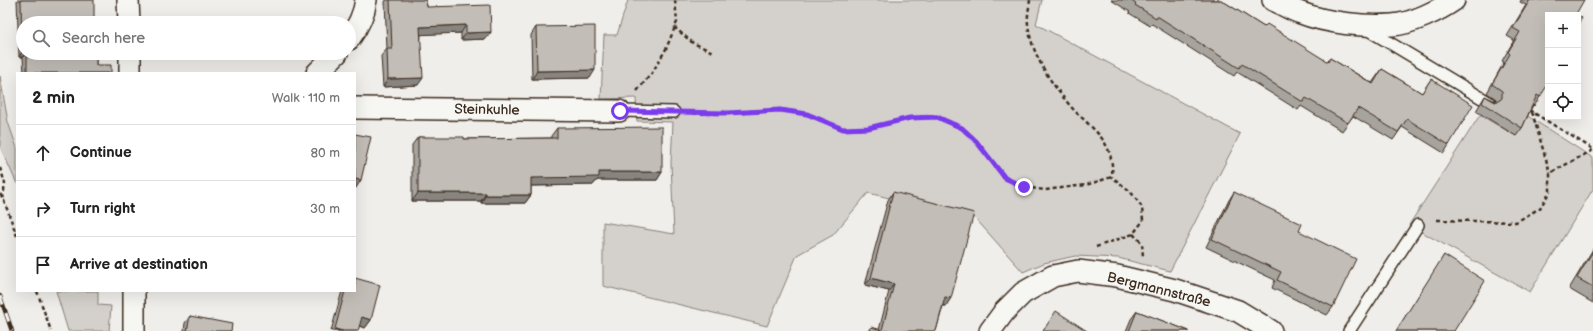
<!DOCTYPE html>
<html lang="en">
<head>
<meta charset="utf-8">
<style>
  :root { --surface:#fff; --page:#f6f6f6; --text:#222; --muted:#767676; --line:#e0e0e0 }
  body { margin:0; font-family:"Balsamiq Sans",sans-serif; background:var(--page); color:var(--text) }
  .controls { position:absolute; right:12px; top:12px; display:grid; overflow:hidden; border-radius:0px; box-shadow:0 4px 16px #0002 }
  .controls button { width:36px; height:36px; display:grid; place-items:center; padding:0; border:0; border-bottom:1px solid var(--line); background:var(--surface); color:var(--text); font:20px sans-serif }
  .stop { position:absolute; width:12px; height:12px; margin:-9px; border:3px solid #7c3aed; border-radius:50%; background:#fff }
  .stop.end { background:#7c3aed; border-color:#fff; box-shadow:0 1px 4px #0008 }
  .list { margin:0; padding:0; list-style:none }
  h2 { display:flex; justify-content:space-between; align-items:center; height:52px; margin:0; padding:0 16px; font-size:17px }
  h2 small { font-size:13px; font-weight:400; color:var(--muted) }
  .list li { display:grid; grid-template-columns:26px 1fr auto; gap:12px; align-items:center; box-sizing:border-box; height:56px; padding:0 16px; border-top:1px solid var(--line) }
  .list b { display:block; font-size:15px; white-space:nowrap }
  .list em { font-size:13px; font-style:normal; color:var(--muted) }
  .icon { flex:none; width:22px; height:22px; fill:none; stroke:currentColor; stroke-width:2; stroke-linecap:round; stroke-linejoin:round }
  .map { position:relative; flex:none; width:1593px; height:331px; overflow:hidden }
  .search { position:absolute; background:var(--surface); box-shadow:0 4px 16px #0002; left:16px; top:16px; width:340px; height:44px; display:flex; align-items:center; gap:10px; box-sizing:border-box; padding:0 14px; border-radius:22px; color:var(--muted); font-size:15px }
  .panel { position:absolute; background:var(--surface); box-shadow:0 4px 16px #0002; left:16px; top:72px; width:340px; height:220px; border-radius:0px }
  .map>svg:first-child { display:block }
</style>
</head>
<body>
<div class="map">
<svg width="1593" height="331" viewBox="0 0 1593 331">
  <rect width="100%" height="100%" fill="#efeeea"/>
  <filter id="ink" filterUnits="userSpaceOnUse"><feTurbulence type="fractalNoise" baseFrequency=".025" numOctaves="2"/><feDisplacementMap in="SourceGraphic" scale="8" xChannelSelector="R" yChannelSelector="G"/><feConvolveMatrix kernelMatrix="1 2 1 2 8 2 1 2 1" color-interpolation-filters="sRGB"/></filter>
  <g filter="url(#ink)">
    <!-- green -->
    <path fill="#d4d1cc" stroke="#887e75" d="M 628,0 L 1042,0 L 1036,24 L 1240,134 L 1170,271 L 1118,258 L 1075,256 L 1044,263 L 1023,272 L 975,218 L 868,193 L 833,235 L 797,255 L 767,326 L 603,286 L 603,222 L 674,234 L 671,163 L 673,122 L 637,121 L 636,98 L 601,99 L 604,35 L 617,35 Z
      M 0,76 L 8,122 L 17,148 L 17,184 L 0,146 Z
      M 1480,115 L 1516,136 L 1526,115 L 1593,158 L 1593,189 L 1530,292 L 1409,225 Z
      M 56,291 L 98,291 L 98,305 L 111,306 L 109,331 L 68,331 Z"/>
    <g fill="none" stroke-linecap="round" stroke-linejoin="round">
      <defs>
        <path id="service" d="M 1365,28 L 1490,103
          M 619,111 L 674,112
          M 1349,331 L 1418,225"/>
        <path id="minor" d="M 128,0 L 129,23
          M 1273,0 C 1282,4 1291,10 1301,13 C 1327,23 1364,27 1392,25 C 1411,24 1438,11 1454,0
          M 349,39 C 358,27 364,15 366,0
          M 130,53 L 130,73
          M 317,73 L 337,53
          M 355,108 L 619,111
          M 134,291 L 134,331
          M 990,331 L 1004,312 L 1023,293 L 1053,276 L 1078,271 L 1117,276 L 1175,290 L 1238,311 L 1271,331"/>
      </defs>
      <!-- service casing -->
      <use href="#service" stroke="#3b2a1e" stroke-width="14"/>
      <!-- minor casing -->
      <use href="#minor" stroke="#3b2a1e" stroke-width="24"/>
      <!-- path -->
      <path stroke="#3b2a1e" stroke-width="2.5" stroke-dasharray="4 3" stroke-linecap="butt" d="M 1030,0 C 1029,8 1027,17 1028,24 C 1031,53 1049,80 1067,102 C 1088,128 1115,137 1112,177
        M 674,27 L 693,43 L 713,52
        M 637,91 L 652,73 L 666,49 L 677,22 L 675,0
        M 1529,110 L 1593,149
        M 1532,112 L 1550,173
        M 693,113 L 728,113 L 780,110 L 807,114 L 843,129 L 868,128 L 910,118 L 937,117 L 962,128 L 976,141 L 1005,178 L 1024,187 L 1045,190 L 1086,185 L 1112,177
        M 0,168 L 5,183 L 3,198
        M 0,194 L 3,198 L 17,236
        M 1437,220 L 1516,222 L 1540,208 L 1550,191 L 1550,173 L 1593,150
        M 1133,234 L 1142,243 L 1143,257
        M 1096,247 L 1133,234 L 1143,221 L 1142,207 L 1130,191 L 1112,177
        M 37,291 L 51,331"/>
      <!-- service -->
      <use href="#service" stroke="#f6f6f2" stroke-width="11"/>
      <!-- minor -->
      <use href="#minor" stroke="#f6f6f2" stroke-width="21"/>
      <defs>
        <path id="rail" d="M 0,296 L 12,331"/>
      </defs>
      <!-- rail casing -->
      <use href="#rail" stroke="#3b2a1e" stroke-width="4.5"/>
      <!-- rail -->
      <use href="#rail" stroke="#f6f6f2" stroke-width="3" stroke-dasharray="9" stroke-linecap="butt"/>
    </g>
    <!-- wall -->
    <path fill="#a7a39d" stroke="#3b2a1e" d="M 17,0 L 94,0 L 23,53 L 96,53 L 96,65 L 111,73 L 24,73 L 23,57 L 19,57 Z
      M 386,0 L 426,0 L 427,7 L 491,32 L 486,39 L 461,40 L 461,33 L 421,34 L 418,85 L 383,87 L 381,56 L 387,49 L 385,2 Z
      M 1111,0 L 1221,0 L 1264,27 L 1328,62 L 1330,58 L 1372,83 L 1382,69 L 1422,93 L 1431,79 L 1449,145 L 1444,153 L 1402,127 L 1393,140 L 1353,116 L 1342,131 L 1301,106 L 1298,110 L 1237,72 L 1234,76 L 1152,24 L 1150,26 L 1129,13 L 1130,12 Z
      M 1521,0 L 1584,0 L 1548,15 L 1540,97 L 1534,106 L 1533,105 L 1522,128 L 1516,136 L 1476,111 L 1485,96 L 1496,101 L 1496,99 L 1487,93 L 1504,62 L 1502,61 L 1514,40 L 1507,36 L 1526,5 L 1520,2 Z
      M 536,27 L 590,78 L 532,79 L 531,35 Z
      M 557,128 L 662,172 L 657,180 L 597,180 L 593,185 L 531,186 L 531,195 L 525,203 L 481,203 L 481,201 L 412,201 L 412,145 L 418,137 L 464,139 L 551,138 L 551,136 Z
      M 893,192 L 946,306 L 943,306 L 936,331 L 868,331 L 871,327 L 879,330 L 889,291 L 865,285 L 888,200 Z
      M 1234,192 L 1299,231 L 1333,307 L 1327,315 L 1272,288 L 1275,280 L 1206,247 L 1229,200 Z
      M 1593,249 L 1593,303 L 1569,289 Z
      M 1444,255 L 1454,331 L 1396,331 L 1439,264 Z
      M 342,291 L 355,291 L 371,320 L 365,328 L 359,326 L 358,331 L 331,331 Z
      M 1137,311 L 1189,331 L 1126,331 L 1131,319 Z
      M 190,316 L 231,331 L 184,331 L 185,323 Z"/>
    <!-- shaded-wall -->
    <path fill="#888480" stroke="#3b2a1e" d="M 466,25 L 461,33 L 415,35 L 420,27 Z
      M 491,32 L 486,39 L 461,40 L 466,33 Z
      M 22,52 L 23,52 L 23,53 L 26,53 L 23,57 L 19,57 Z
      M 595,70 L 590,78 L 532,79 L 537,71 Z
      M 423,78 L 418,85 L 383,87 L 388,79 Z
      M 599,172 L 662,172 L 657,180 L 597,180 L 593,185 L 525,186 L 531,178 Z
      M 355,179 L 361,180 L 356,188 L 355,188 Z
      M 418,193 L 486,193 L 481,201 L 412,201 Z
      M 486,195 L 531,195 L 525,203 L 481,203 Z
      M 871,278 L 894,284 L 889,291 L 865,285 Z
      M 945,297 L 951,298 L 946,306 L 940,305 Z
      M 362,317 L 371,320 L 365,328 L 356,325 Z
      M 335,329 L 343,331 L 333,331 Z"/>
    <!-- building -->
    <path fill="#c2bdb7" stroke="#3b2a1e" d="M 21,0 L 94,0 L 94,23 L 23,23 L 23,52 L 22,52 Z
      M 390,0 L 426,0 L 427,7 L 490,5 L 491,32 L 466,33 L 466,25 L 420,27 L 423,78 L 388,79 L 387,49 L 392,49 Z
      M 1130,0 L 1221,0 L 1264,27 L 1267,24 L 1328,62 L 1330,58 L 1373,84 L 1382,69 L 1422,93 L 1431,79 L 1473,105 L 1449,145 L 1407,119 L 1398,132 L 1358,108 L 1348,123 L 1306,98 L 1303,102 L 1242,64 L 1239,68 L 1157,16 L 1156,18 L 1135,5 L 1136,4 Z
      M 1530,0 L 1584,0 L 1576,14 L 1578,15 L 1548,15 L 1548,84 L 1540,97 L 1537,95 L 1522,128 L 1482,103 L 1485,96 L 1495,102 L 1500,100 L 1502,98 L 1502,91 L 1492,84 L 1510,54 L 1508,52 L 1520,32 L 1513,28 Z
      M 1578,15 L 1582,18 L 1578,25 Z
      M 595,26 L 595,70 L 537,71 L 536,27 Z
      M 27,53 L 96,53 L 96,65 L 111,65 L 111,73 L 27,73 Z
      M 662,127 L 662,172 L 599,172 L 599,177 L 531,178 L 531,195 L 486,195 L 486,193 L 418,193 L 418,137 L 464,137 L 464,139 L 557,138 L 557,128 Z
      M 355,134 L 371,137 L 361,180 L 355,179 Z
      M 893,192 L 974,213 L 951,298 L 945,297 L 936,331 L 870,331 L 871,327 L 882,330 L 894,284 L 871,278 Z
      M 1234,192 L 1302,224 L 1299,231 L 1356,259 L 1333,307 L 1277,280 L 1281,272 L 1212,239 Z
      M 1593,251 L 1593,287 L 1577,278 Z
      M 1444,255 L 1485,281 L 1454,331 L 1396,331 Z
      M 355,278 L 380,285 L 371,320 L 362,317 L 358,331 L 343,331 L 335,329 L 345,291 L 355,291 Z
      M 1056,311 L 1087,331 L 1043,331 Z
      M 1137,311 L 1189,331 L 1129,331 Z
      M 190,316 L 232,324 L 231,331 L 187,331 Z"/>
  </g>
  <g fill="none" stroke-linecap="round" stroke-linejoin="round" filter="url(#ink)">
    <!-- route -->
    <path stroke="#7c3aed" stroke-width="5" d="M 620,111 L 728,113 L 780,110 L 807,114 L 843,129 L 868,128 L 910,118 L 937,117 L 962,128 L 976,141 L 1005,178 L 1024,187"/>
  </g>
  <g text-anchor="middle" stroke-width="3" stroke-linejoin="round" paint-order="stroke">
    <!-- street labels -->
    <g font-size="14" fill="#3b2a1e" stroke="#f6f6f2">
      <text transform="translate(487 109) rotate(1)" y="5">Steinkuhle</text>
      <text transform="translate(1159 289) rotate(14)" y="5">Bergmannstraße</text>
    </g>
  </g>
</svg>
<div class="controls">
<button>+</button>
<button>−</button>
<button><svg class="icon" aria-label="locate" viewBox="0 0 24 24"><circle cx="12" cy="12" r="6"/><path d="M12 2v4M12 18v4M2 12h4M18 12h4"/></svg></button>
</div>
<div class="stop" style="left:620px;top:111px"></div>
<div class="stop end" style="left:1024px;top:187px"></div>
<div class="search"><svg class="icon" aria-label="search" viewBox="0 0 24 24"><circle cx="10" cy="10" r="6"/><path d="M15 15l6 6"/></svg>Search here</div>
<section class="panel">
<h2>2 min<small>Walk · 110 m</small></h2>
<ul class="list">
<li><svg class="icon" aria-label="ahead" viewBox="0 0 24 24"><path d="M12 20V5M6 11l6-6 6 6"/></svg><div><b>Continue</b></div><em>80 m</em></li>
<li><svg class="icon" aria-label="right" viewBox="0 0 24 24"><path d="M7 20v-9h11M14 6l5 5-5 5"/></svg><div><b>Turn right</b></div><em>30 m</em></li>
<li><svg class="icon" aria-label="arrive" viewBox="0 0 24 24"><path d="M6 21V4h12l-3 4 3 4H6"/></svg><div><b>Arrive at destination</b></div></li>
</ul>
</section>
</div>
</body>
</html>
